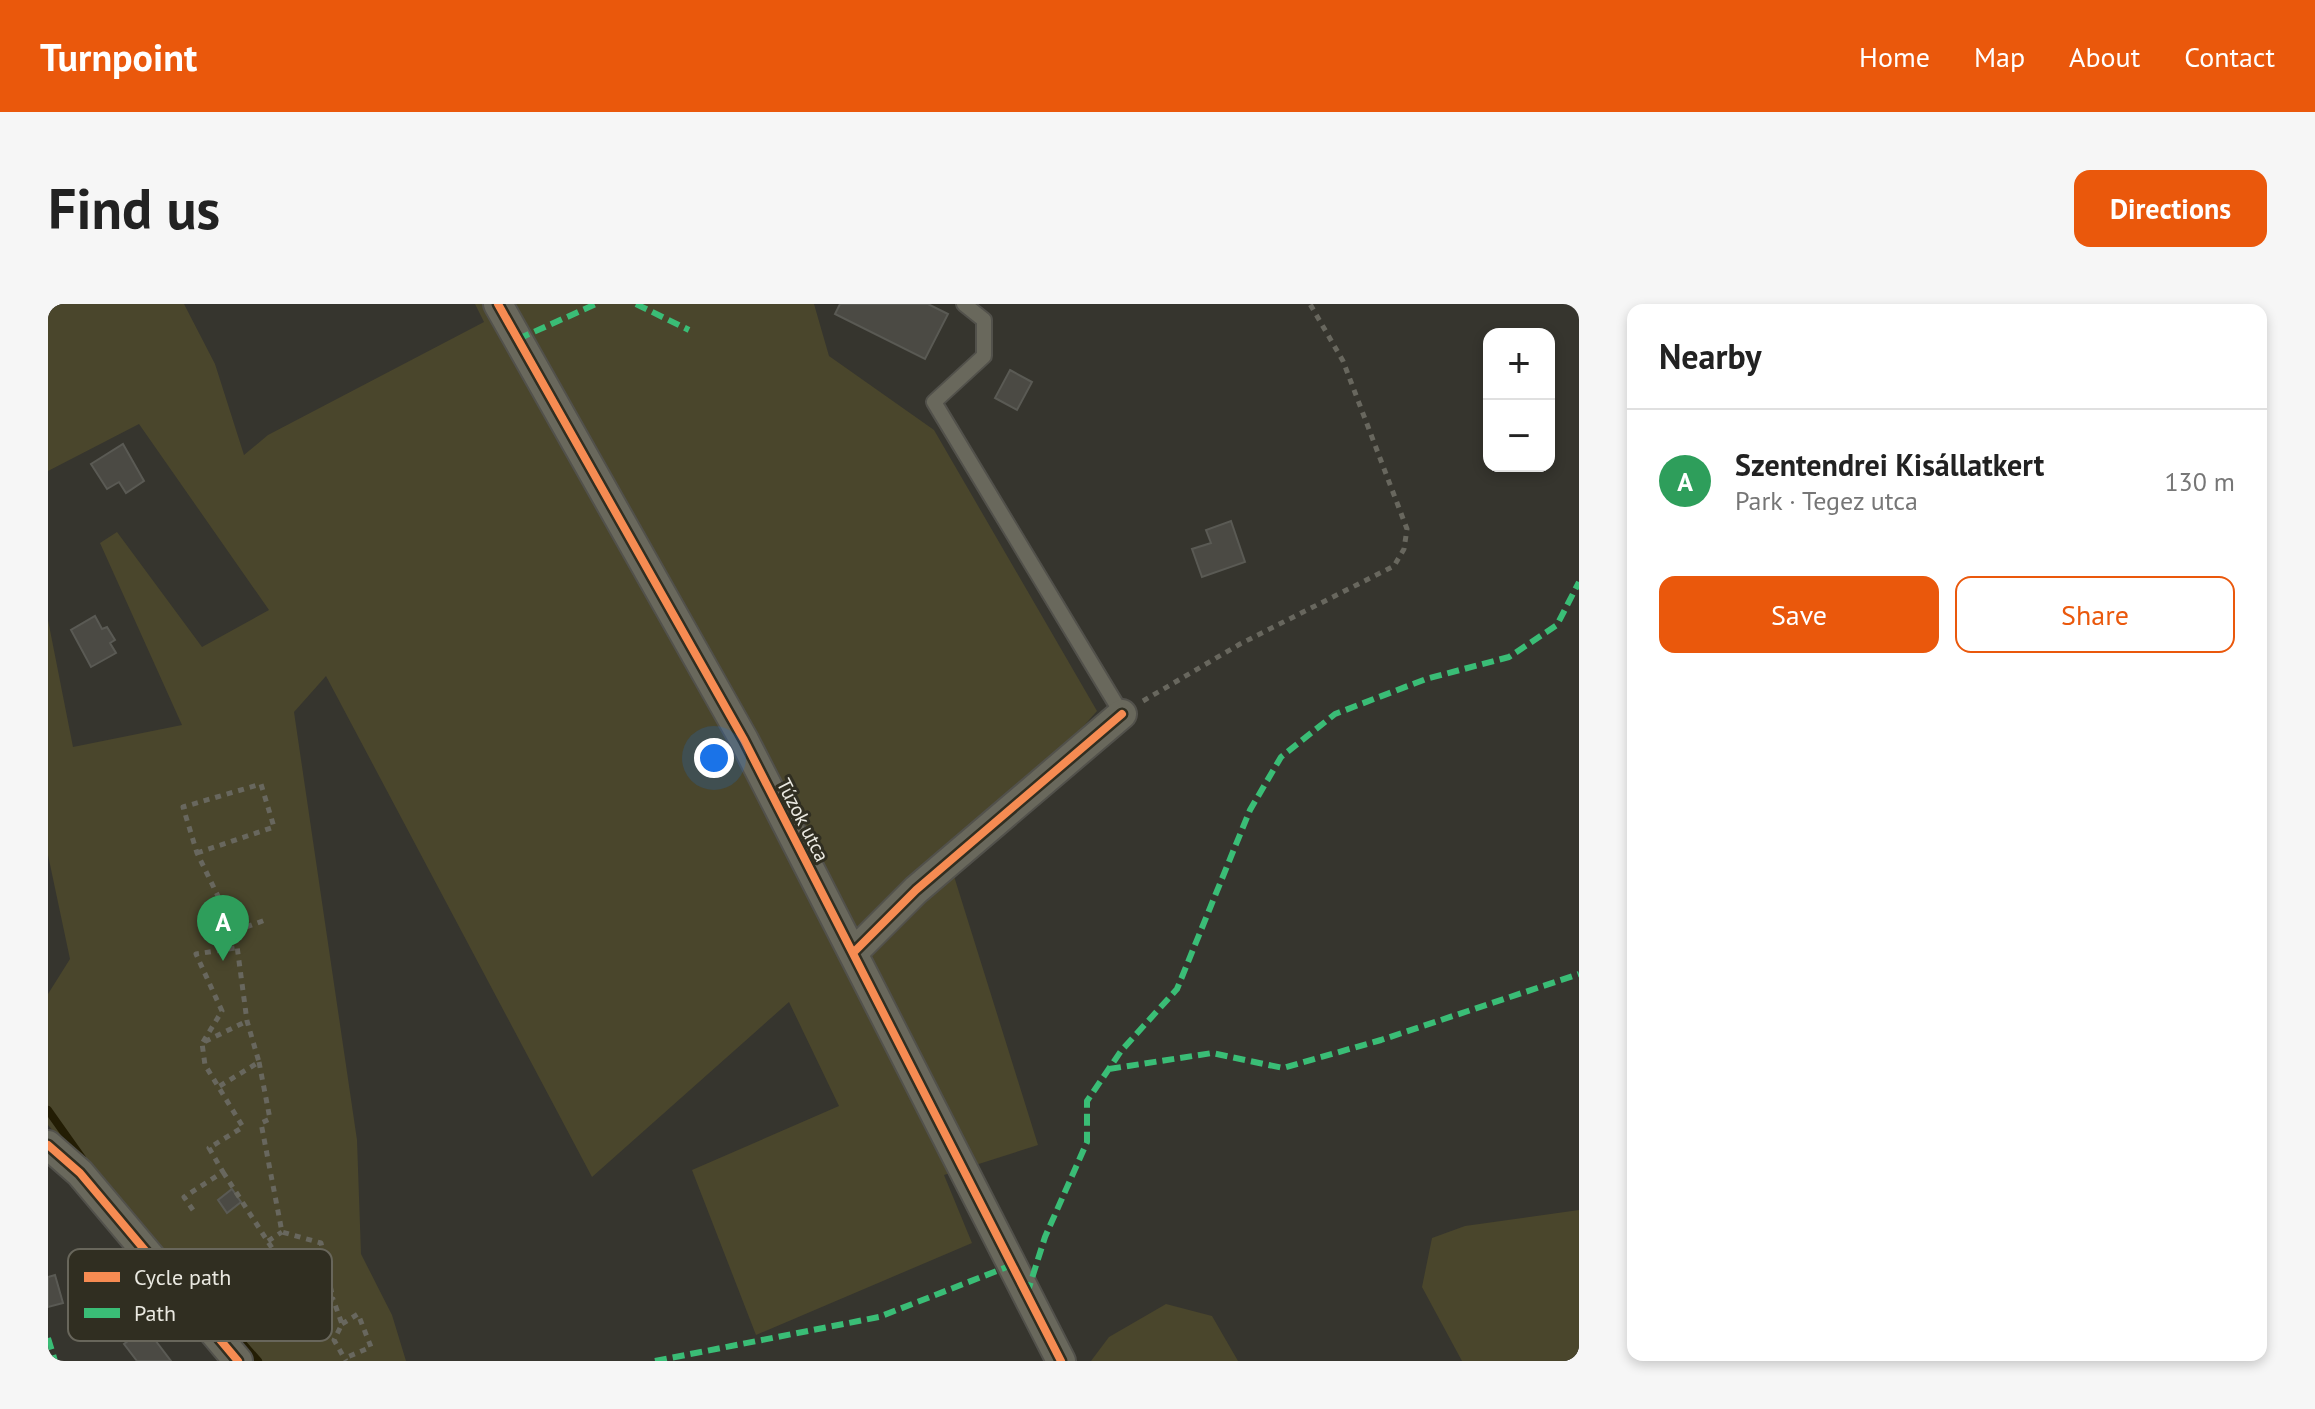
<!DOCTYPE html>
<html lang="en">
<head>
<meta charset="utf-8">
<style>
  :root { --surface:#fff; --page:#f6f6f6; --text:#222; --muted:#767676; --line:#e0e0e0; --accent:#ea580c }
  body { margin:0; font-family:"PT Sans",sans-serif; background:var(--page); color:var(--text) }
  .controls { position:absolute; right:24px; top:24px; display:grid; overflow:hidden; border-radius:16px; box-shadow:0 4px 12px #0003 }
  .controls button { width:72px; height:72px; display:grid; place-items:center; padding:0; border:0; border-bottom:2px solid var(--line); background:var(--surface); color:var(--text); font:40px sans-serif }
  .you { position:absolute; left:666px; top:454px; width:28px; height:28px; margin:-20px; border:6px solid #fff; border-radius:50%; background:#1a73e8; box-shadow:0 0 0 12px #1a73e833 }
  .badge { display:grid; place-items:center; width:52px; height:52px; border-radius:50%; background:var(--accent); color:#fff; font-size:26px; font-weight:700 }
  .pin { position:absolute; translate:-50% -66px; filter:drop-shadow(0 2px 4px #0008) }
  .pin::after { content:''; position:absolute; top:42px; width:28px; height:24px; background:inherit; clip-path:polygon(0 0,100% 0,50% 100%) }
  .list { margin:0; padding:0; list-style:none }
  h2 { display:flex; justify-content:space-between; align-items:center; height:104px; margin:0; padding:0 32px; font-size:34px }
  h2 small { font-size:26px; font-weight:400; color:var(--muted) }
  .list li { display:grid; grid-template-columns:52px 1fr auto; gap:24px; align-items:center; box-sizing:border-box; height:144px; padding:0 32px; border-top:2px solid var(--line) }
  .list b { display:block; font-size:30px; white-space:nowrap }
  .list p { margin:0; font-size:26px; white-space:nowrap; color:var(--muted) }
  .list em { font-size:26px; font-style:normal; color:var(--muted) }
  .actions { display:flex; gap:16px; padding:24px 32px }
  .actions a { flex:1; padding:18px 0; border:2px solid var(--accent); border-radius:16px; text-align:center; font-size:28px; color:var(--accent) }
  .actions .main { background:var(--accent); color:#fff }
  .map { position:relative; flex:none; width:1531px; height:1057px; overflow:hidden; border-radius:16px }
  header { display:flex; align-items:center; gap:48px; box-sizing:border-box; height:112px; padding:0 40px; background:var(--accent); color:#fff }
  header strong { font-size:38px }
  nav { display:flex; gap:44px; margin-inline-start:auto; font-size:28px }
  .intro { display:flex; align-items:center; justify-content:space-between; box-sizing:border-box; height:192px; padding:0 48px }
  h1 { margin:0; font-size:56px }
  .button { padding:20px 36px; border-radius:16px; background:var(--accent); color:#fff; font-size:28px; font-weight:700 }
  main { display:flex; gap:48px; padding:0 48px }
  aside { flex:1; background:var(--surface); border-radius:16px; box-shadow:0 4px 12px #0003 }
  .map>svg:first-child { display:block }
</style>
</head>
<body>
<header>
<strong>Turnpoint</strong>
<nav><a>Home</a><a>Map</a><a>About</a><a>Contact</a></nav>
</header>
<div class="intro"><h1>Find us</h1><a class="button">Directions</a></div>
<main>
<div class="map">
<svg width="1531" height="1057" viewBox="0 0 1531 1057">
  <rect width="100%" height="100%" fill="#36352e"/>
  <!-- green -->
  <path fill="#4a462c" d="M 0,0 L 136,0 L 167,60 L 196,151 L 220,131 L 436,18 L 427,0 L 766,0 L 781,52 L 886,126 L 1049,407 L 905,569 L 990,841 L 896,871 L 924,939 L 708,1031 L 644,866 L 791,802 L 741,698 L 544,873 L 278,372 L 246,408 L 309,836 L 313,950 L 344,1011 L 358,1057 L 206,1057 L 0,821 L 0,690 L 22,655 L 0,551 L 0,316 L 25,443 L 134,421 L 52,239 L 69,228 L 154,343 L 221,306 L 91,120 L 0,167 Z
    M 1531,906 L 1531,1057 L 1414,1057 L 1374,983 L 1384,934 L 1417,922 Z
    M 1118,1000 L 1164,1012 L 1190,1057 L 1043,1057 L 1061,1033 Z"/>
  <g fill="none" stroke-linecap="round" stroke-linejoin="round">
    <!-- stream -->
    <path stroke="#231d04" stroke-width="8" d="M 0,806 L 34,854
      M 148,986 L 210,1057"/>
  </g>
  <!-- building -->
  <path fill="#4b4a44" stroke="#5a5a54" stroke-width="2" d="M 792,0 L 880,0 L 900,10 L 877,55 L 787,10 Z
    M 962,66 L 984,78 L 969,106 L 947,94 Z
    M 75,140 L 96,177 L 78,189 L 71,178 L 59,185 L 43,160 Z
    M 1183,217 L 1197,258 L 1154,273 L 1144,245 L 1163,239 L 1158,226 Z
    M 47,312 L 54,325 L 59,323 L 67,336 L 62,339 L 68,349 L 43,363 L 23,326 Z
    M 184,885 L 193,898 L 179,909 L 170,896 Z
    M 7,971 L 15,999 L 0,1003 L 0,973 Z
    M 98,1024 L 123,1057 L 89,1057 L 76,1040 Z"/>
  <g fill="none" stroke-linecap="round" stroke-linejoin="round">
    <defs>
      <path id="service" d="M 916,0 L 936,16 L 936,52 L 886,98 L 1074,410"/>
      <path id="minor" d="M 450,0 L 696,436 L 1013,1057
        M 806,648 L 868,586 L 1074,410
        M 0,841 L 32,869 L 190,1057"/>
    </defs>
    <!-- service casing -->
    <use href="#service" stroke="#52514b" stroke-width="18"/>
    <!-- minor casing -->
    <use href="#minor" stroke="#52514b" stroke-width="32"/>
    <!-- path -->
    <path stroke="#68675e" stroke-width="5" stroke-dasharray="6 6" stroke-linecap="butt" d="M 1095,397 L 1192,340 L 1346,262 L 1356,245 L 1359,225 L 1295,57 L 1262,0
      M 149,549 L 226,523 L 213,480 L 135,503 L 149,549 L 187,627 L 199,717 L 211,758 L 170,783
      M 187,627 L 220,615
      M 155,738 L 174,707 L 148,650 L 187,644
      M 211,758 L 222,815 L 213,819 L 234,928 L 273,939 L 285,995
      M 175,868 L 262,1003 L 285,995 L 294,1020 L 286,1036 L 298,1057
      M 145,906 L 136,893 L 175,868 L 161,844 L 195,823 L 157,761 L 154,739 L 199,717
      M 220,937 L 234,928
      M 243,973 L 235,981 L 239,993 L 237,1001 L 249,1021
      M 294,1020 L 310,1010 L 323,1043 L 297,1054"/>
    <!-- service -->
    <use href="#service" stroke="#69685c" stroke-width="14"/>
    <!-- minor -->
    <use href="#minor" stroke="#69685c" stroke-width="28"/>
    <!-- quiet -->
    <path stroke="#3abd76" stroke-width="6" stroke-dasharray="12 6" stroke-linecap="butt" d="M 588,0 L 641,26
      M 470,35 L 548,0
      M 1061,765 L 1164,749 L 1235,764 L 1333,736 L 1531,670
      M 979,990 L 997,933 L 1039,838 L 1039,797 L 1073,747 L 1129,685 L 1202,506 L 1233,453 L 1287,410 L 1378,375 L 1461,353 L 1509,321 L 1531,278
      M 0,1034 L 7,1057
      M 607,1057 L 831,1013 L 964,961"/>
    <defs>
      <path id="cycleway" d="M 450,0 L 696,436 L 1013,1057
        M 806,648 L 868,586 L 1074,410
        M 0,841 L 32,869 L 190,1057"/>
    </defs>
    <!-- cycleway casing -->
    <use href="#cycleway" stroke="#302e21" stroke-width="13"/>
    <!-- cycleway -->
    <use href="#cycleway" stroke="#f68b52" stroke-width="8"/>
  </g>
  <g text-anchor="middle" stroke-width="6" stroke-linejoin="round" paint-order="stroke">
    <!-- street labels -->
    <g font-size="20" fill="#eae9e1" stroke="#302e21">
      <text transform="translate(755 516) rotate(63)" y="7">Túzok utca</text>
    </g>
  </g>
  <!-- legend -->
  <rect x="20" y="945" width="264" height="92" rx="12" fill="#302e21" stroke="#68665b" stroke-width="2"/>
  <rect x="36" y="968" width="36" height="10" fill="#f68b52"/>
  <rect x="36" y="1004" width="36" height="10" fill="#3abd76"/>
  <g font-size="22" fill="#eae9e1">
    <text x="86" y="981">Cycle path</text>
    <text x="86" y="1017">Path</text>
  </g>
</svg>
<div class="controls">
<button>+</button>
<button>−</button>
</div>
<div class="you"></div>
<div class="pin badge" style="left:175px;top:657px;background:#2e9e5b">A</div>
</div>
<aside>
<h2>Nearby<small></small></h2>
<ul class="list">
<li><span class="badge" style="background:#2e9e5b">A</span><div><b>Szentendrei Kisállatkert</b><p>Park · Tegez utca</p></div><em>130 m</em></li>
</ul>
<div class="actions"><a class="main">Save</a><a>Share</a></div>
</aside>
</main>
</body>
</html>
